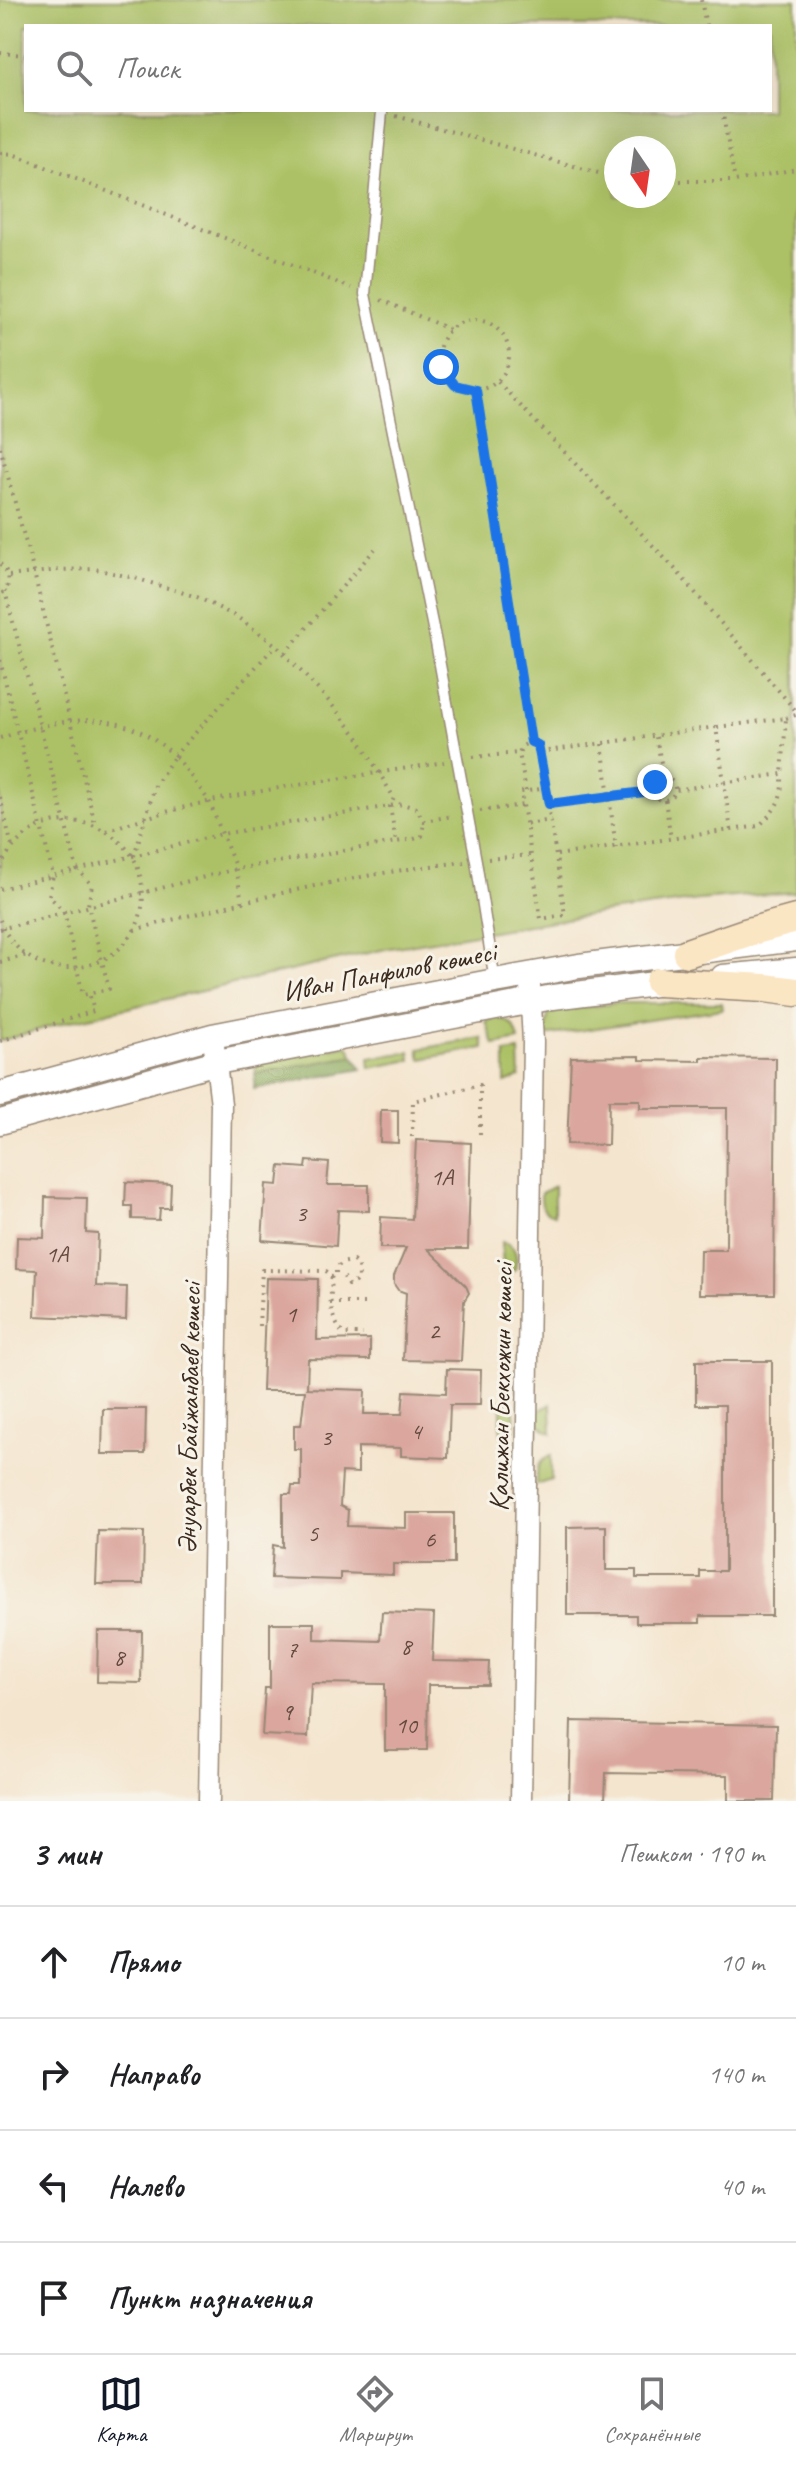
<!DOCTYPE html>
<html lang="ru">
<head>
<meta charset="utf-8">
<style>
  :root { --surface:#fff; --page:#f6f6f6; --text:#202124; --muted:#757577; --line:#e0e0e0; --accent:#111827 }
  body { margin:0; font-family:Caveat,sans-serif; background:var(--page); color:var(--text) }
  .compass { position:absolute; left:604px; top:136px; width:72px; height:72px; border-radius:50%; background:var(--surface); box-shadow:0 8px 32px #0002; rotate:167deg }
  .stop { position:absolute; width:24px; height:24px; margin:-18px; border:6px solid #1a73e8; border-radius:50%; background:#fff }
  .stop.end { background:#1a73e8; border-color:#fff; box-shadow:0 2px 8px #0008 }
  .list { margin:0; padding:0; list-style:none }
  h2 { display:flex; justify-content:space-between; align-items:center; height:104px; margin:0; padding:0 32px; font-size:34px }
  h2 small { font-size:26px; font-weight:400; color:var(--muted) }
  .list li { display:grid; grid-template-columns:52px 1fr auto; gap:24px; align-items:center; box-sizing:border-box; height:112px; padding:0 32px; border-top:2px solid var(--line) }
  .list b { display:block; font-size:30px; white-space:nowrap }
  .list em { font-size:26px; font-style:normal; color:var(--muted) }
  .icon { flex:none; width:44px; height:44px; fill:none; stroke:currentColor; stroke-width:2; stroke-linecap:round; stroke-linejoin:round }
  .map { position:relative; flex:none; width:796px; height:1801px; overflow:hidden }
  .search { position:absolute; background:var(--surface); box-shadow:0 8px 32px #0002; left:24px; right:24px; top:24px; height:88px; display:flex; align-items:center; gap:20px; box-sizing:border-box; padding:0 28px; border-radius:0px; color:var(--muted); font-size:30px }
  .sheet { height:552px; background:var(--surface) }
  nav { display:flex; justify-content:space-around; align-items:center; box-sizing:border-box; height:112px; border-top:2px solid var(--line); background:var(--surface); font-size:22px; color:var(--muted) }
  nav a { display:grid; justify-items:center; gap:4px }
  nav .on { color:var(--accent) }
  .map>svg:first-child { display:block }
</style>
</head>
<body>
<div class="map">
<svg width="796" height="1801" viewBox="0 0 796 1801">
  <rect width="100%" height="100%" fill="#f7f3e8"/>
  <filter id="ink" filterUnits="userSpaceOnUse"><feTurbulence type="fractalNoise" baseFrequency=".0125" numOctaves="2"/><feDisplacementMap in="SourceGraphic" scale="16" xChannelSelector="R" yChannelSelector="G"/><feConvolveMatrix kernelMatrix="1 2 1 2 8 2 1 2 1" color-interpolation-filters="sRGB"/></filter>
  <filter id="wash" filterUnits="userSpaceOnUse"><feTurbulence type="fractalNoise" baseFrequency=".006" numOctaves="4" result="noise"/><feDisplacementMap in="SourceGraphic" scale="32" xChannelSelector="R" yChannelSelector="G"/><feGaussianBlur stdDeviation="1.8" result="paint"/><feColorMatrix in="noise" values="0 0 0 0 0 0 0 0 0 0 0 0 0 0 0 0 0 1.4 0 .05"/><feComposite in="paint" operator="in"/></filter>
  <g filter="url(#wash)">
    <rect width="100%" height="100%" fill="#f4e5ce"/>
    <!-- green -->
    <path fill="#acc165" stroke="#747642" stroke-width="2" fill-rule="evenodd" d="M 0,0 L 796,0 L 796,892 L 699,900 L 601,913 L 390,948 L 62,1023 L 0,1041 ZM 26,26 L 770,26 L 770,110 L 26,110 ZM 616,148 L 664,148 L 664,196 L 616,196 Z
      M 617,1003 L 721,1003 L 722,1009 L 544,1036 L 549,1012 Z
      M 498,1018 C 511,1021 516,1027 519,1040 L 494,1045 L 486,1021 Z
      M 482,1038 L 484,1048 L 421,1059 L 419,1049 Z
      M 348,1045 L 354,1056 L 255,1074 L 257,1063 Z
      M 519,1051 L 520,1077 L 505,1083 L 505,1053 Z
      M 410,1052 L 411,1060 L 370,1068 L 369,1058 Z
      M 554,1186 L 554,1215 C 541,1212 541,1205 541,1193 Z
      M 502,1242 C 517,1245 518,1257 515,1270 L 503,1276 Z
      M 501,1400 C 517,1404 515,1416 514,1430 L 501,1434 Z
      M 551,1404 L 552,1433 C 541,1428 537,1423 538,1411 Z
      M 551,1455 L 551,1480 L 536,1485 C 537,1470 536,1463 551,1455 Z"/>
    <!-- forest -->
    <path fill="#89a75a" stroke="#62683c" stroke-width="2" d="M 354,1056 L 362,1069 L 254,1089 L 255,1074 Z"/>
    <g id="blocks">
      <!-- building -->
      <path fill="#daa69d" d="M 640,1056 L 640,1060 L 701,1061 L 701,1057 L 776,1058 L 774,1294 L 699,1294 L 700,1250 L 726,1250 L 727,1108 L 640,1108 L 640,1100 L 609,1100 L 608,1145 L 567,1144 L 571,1057 Z
        M 381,1110 L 398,1110 L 398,1143 L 380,1142 Z
        M 416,1140 L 471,1143 L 468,1249 L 428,1249 L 466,1286 L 469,1293 L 464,1301 L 461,1361 L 403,1360 L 406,1293 L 398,1290 L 394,1284 L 394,1276 L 406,1248 L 380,1248 L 381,1217 L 412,1219 Z
        M 307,1161 L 329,1163 L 327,1185 L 369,1185 L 369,1211 L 338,1210 L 336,1246 L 262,1240 L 266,1184 L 278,1185 L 280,1166 L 306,1168 Z
        M 126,1182 L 171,1184 L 170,1208 L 160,1208 L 159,1220 L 132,1219 L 132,1206 L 125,1206 Z
        M 45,1197 L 87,1198 L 86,1233 L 98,1234 L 96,1286 L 127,1287 L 126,1320 L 35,1316 L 37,1270 L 16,1269 L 17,1237 L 44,1238 Z
        M 266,1278 L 318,1279 L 317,1340 L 370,1339 L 370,1360 L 308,1359 L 307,1388 L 365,1390 L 364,1414 L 402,1414 L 404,1391 L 446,1393 L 447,1369 L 481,1370 L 480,1405 L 450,1405 L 448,1458 L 401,1456 L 401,1448 L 358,1447 L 358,1473 L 342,1472 L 340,1506 L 348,1510 L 347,1526 L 406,1528 L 406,1513 L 454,1513 L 454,1564 L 393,1564 L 393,1575 L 340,1573 L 340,1580 L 271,1578 L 273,1545 L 283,1547 L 283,1494 L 291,1494 L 292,1486 L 301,1486 L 301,1449 L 294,1449 L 294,1425 L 301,1425 L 305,1391 L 262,1391 Z
        M 696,1361 L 772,1361 L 772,1616 L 700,1616 L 700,1623 L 636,1623 L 636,1615 L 567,1615 L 567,1527 L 606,1526 L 606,1570 L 636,1570 L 636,1578 L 700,1578 L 700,1571 L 725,1571 L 725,1405 L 696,1405 Z
        M 103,1409 L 146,1409 L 145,1454 L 102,1454 Z
        M 98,1531 L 144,1532 L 143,1584 L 96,1584 Z
        M 382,1612 L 434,1614 L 432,1661 L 489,1662 L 488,1685 L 428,1685 L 427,1750 L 385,1750 L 385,1684 L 311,1683 L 308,1737 L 262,1735 L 265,1688 L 270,1688 L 270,1623 L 314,1623 L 314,1639 L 380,1641 Z
        M 98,1631 L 142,1631 L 141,1683 L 97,1682 Z
        M 571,1721 L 776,1725 L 774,1801 L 728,1801 L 728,1775 L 606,1773 L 605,1801 L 569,1801 Z"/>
    </g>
  </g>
  <g filter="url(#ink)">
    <use href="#blocks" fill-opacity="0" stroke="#988876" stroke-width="2"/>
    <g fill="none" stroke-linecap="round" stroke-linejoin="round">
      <defs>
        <path id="service" d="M 382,112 L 365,294 L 436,643 L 476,861 L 495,981"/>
        <path id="minor" d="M 209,1801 L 221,1104 L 214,1047
          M 521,1801 L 533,1042 L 530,986"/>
        <path id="tertiary" d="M 723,977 L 796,970
          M 0,1094 L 212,1036 L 495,981 L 579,966 L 796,939
          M 0,1122 L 217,1062 L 553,997 L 678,981"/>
        <path id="secondary" d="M 687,953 L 745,933 L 796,919
          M 659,982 L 765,988 L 796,992"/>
      </defs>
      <!-- service casing -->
      <use href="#service" stroke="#988876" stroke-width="13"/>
      <!-- minor casing -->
      <use href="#minor" stroke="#988876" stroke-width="23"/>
      <!-- tertiary casing -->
      <use href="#tertiary" stroke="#988876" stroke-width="27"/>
      <!-- secondary casing -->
      <use href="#secondary" stroke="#988876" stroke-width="31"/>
      <!-- path -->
      <path stroke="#988876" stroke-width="4" stroke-dasharray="2 6" stroke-linecap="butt" d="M 701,0 L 706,26
        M 0,53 L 26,55
        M 722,110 L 735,181
        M 396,116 L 616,178
        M 0,153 L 13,154 L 351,288
        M 664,181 L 735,181 L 796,169
        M 381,300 L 449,329
        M439 355a35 35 0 1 1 70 0a35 35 0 1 1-70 0Z
        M 498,382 L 675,569 L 796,711
        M 476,390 L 531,742
        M 0,447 L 34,573 L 95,824
        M 0,564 C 11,573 12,587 0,595
        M 9,576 L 58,570 L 96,569 L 138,579 L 197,597 L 237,617 L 276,645 L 327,699 L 358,737 L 394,798 L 390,806 L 396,842
        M 285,653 L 375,549
        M 0,660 L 53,875 L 49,896 L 64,911 L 83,995 L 109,989 L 88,905 L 92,885 L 77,869 L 5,591
        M 786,718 L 796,715
        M 717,727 L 786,718 L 782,774
        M 656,737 L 664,778
        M 0,738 C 49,723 96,709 145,734 C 155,739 165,748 175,755 L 276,645
        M 602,744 L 616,848
        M 473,757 L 519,753
        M653 789a11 11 0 1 1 22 0a11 11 0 1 1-22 0Z
        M 547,788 L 521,792 L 541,919 L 565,915 L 540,752 L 716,727 L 731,831
        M 526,791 L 519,753 L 522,746 L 531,742 L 538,745 L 540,752
        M 0,797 L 12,847
        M 665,800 L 671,839
        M 549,804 L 652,791
        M 480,811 L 523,805
        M 527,824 L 551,820
        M 106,831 C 215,791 331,782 444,762
        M 557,855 L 759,826 C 777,808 783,800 782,774 L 675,790
        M 134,856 L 155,786 L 175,755 L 209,801 L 236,869 L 242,902
        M 488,859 L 531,855
        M 0,868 C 12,841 36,822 66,821 C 91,821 109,830 126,848 C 135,858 138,866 141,880 C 159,968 32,1005 0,920
        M 0,889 L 222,834 L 402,804 L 416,808 L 424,821 L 452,816
        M 0,929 L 236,869 L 414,839 L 422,836 L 424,821
        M 134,930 C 242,901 352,874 464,862
        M 0,962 L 27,955
        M 0,1041 L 94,1011 L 89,993
        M 412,1137 L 413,1101 L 480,1085 L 480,1140
        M 331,1277 L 336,1276 L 336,1269 L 341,1263 L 353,1261 L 358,1265 L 359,1277 L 355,1282 L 348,1285 L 344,1277
        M 330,1303 L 365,1303
        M 259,1326 L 262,1270 L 326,1271 L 330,1274 L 332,1279 C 330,1304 328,1312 343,1334 L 363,1334"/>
      <!-- service -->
      <use href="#service" stroke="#fff" stroke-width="10"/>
      <!-- minor -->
      <use href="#minor" stroke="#fff" stroke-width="20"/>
      <!-- tertiary -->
      <use href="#tertiary" stroke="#fff" stroke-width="24"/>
      <!-- secondary -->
      <use href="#secondary" stroke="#fbe6c4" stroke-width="28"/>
    </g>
  </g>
  <g fill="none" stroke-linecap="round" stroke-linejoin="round" filter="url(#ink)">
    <!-- route -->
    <path stroke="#1a73e8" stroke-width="10" d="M 441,367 L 455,385 L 476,390 L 531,742 L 538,745 L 549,804 L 652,791 L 655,782"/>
  </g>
  <g text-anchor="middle" stroke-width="6" stroke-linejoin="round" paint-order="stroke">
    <!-- number labels -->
    <g font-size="24" fill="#63493e">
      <text x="442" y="1185">1А</text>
      <text x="301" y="1221">3</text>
      <text x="57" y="1262">1А</text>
      <text x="291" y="1322">1</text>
      <text x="434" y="1339">2</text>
      <text x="416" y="1439">4</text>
      <text x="326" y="1445">3</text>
      <text x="313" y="1541">5</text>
      <text x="430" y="1547">6</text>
      <text x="406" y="1654">8</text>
      <text x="292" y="1657">7</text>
      <text x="119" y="1665">8</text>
      <text x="287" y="1720">9</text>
      <text x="406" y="1733">10</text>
    </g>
    <!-- street labels -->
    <g font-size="28" fill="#3b2a1e" stroke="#f7f3e8">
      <text transform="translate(389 971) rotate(-11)" y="10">Иван Панфилов көшесі</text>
      <text transform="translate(500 1387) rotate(-89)" y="10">Қалижан Бекхожин көшесі</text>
      <text transform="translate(188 1418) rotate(-89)" y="10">Әнуарбек Байжанбаев көшесі</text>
    </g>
  </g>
</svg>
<svg class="compass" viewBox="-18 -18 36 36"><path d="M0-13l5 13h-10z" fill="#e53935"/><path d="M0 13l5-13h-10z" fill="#757577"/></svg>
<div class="stop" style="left:441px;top:367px"></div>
<div class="stop end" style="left:655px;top:782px"></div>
<div class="search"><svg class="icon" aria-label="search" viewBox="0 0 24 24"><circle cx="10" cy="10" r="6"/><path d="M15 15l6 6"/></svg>Поиск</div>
</div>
<section class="sheet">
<h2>3 мин<small>Пешком · 190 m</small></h2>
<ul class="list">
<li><svg class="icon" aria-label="ahead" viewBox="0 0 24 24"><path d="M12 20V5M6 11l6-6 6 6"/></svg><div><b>Прямо</b></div><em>10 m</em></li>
<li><svg class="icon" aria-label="right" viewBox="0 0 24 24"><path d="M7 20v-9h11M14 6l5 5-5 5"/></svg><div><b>Направо</b></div><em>140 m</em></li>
<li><svg class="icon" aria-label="left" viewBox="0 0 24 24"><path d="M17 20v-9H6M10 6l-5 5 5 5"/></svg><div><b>Налево</b></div><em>40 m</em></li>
<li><svg class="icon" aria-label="arrive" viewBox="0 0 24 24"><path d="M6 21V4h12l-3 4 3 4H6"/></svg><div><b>Пункт назначения</b></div></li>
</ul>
</section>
<nav>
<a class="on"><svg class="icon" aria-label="map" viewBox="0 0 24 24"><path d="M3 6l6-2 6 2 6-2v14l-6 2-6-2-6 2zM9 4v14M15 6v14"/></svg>Карта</a>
<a><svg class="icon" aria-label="directions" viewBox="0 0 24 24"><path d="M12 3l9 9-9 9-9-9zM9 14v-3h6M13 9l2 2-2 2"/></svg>Маршрут</a>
<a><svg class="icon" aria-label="saved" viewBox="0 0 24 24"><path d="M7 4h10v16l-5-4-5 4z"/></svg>Сохранённые</a>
</nav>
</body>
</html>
